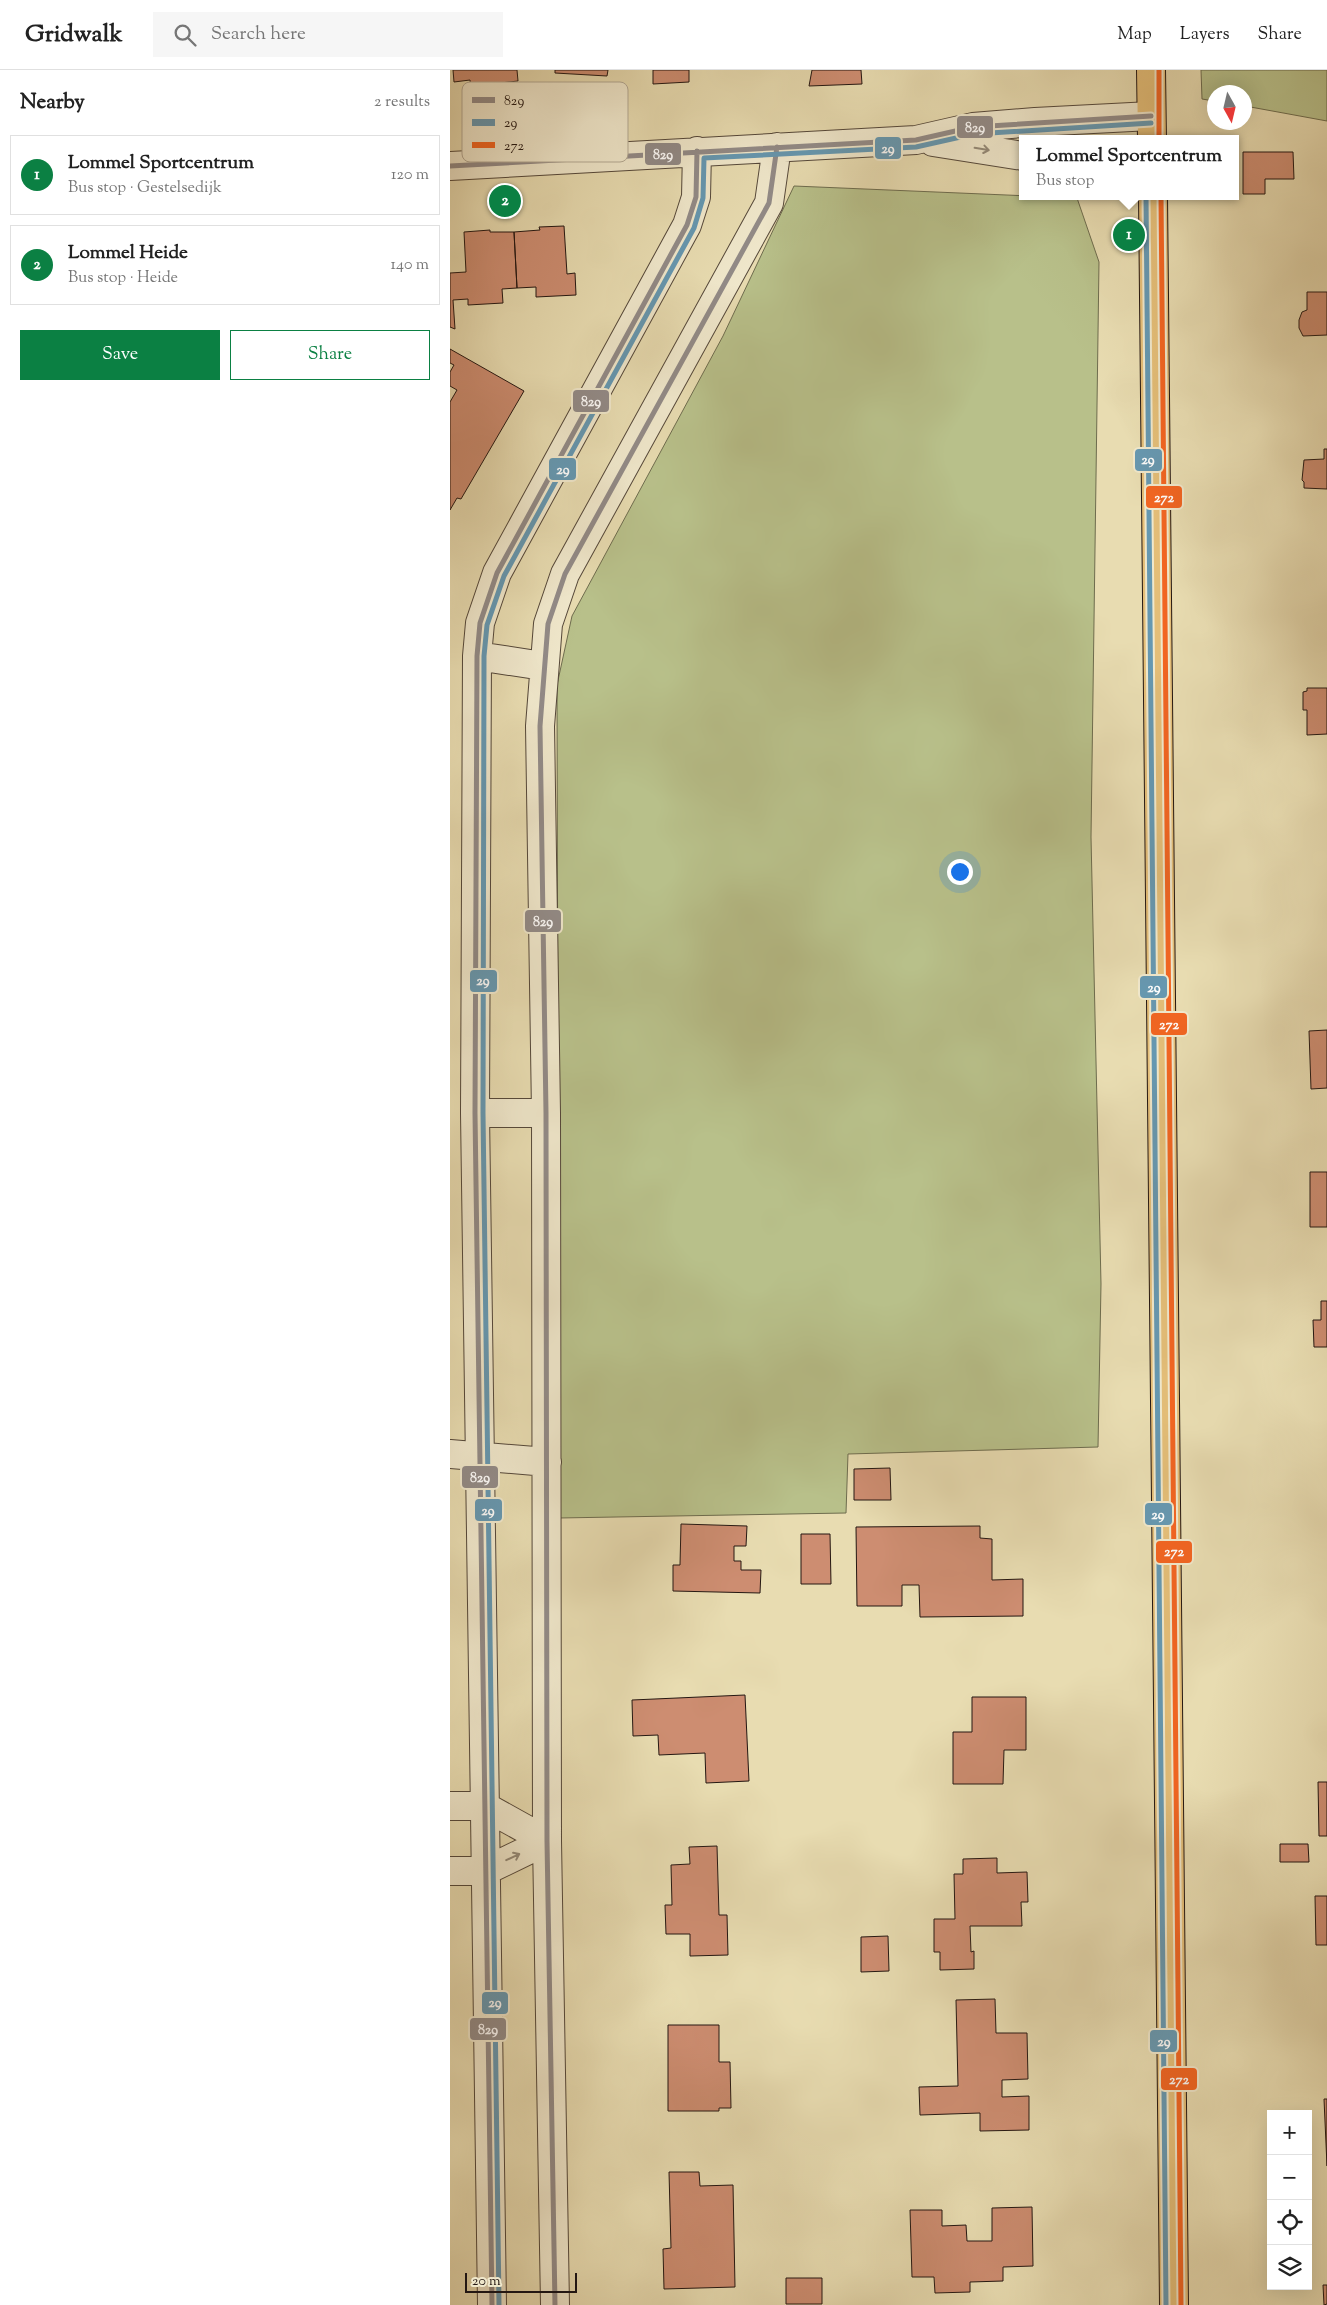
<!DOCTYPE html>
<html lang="en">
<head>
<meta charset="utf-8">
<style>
  :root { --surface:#fff; --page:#f6f6f6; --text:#222; --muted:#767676; --line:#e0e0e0; --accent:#0b8043 }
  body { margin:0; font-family:"Sorts Mill Goudy",serif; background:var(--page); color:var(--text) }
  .controls { position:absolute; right:15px; bottom:15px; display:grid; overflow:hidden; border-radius:0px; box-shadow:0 5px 20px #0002 }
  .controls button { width:45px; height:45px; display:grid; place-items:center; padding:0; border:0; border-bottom:1px solid var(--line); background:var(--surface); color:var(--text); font:25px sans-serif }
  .compass { position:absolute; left:757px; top:15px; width:45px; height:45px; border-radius:50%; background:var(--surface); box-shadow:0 5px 20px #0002; rotate:172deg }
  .scale { position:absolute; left:15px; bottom:12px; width:112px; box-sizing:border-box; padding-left:5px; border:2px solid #241712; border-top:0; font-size:14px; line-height:18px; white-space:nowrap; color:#241712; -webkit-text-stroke:4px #f0e8cc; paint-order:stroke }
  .you { position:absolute; left:509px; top:801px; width:18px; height:18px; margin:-12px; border:4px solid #fff; border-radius:50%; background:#1a73e8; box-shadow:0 0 0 8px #1a73e833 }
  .badge { display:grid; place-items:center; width:32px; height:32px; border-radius:50%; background:var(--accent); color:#fff; font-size:16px; font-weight:700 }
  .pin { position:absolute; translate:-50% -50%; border:2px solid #fff; box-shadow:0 1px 5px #0006 }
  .popup { position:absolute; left:569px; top:65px; width:220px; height:65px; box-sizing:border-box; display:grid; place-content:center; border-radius:0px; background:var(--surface); filter:drop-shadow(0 1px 4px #0005); font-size:16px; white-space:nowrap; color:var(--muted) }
  .popup b { font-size:19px; color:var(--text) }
  .popup::after { content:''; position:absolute; left:50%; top:100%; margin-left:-10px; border:10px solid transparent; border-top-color:var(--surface) }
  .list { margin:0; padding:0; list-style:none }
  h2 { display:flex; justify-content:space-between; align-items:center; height:65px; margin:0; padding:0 20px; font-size:21px }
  h2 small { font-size:16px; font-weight:400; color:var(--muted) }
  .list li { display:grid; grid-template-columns:32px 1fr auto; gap:15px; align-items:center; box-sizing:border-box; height:80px; margin:0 10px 10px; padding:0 10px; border:1px solid var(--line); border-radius:0px }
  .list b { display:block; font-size:19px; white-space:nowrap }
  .list p { margin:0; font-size:16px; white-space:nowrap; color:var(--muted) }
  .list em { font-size:16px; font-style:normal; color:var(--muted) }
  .actions { display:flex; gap:10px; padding:15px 20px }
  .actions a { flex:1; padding:11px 0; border:1px solid var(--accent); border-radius:0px; text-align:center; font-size:18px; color:var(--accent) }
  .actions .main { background:var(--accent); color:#fff }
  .icon { flex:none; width:28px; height:28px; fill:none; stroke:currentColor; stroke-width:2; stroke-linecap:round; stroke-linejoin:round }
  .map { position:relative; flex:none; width:877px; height:2235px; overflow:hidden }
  header { display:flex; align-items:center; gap:30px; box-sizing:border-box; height:70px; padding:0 25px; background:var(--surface); border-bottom:1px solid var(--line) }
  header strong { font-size:24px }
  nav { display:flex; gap:28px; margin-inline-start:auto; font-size:18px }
  .search { width:350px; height:45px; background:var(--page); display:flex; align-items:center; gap:12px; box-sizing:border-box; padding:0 18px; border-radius:0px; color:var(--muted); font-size:19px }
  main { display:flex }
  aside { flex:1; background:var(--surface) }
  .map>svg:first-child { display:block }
</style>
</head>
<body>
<header>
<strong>Gridwalk</strong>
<div class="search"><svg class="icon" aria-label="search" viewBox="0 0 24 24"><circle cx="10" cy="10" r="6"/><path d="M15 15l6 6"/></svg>Search here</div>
<nav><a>Map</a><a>Layers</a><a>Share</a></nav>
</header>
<main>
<aside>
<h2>Nearby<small>2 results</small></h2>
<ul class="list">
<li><span class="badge">1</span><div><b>Lommel Sportcentrum</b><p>Bus stop · Gestelsedijk</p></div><em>120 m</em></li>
<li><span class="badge">2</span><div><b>Lommel Heide</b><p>Bus stop · Heide</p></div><em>140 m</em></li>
</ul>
<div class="actions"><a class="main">Save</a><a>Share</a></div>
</aside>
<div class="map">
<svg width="877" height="2235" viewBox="0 0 877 2235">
  <rect width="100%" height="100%" fill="#e8dcb1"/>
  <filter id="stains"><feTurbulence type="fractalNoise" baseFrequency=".004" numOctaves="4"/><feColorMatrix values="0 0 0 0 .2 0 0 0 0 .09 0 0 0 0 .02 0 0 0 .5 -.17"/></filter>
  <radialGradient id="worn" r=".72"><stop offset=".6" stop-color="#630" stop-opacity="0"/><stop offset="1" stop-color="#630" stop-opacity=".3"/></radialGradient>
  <!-- green -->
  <path fill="#b8c08a" stroke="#6e6c4e" d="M 751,0 L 877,0 L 877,51 L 795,36 L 794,22 L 764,22 L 764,31 L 752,29 Z
    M 344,116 L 627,128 L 649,192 L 641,767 L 651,1214 L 648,1377 L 398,1384 L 396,1443 L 109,1448 L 107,615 L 122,546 L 273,266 Z"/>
  <!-- building -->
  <path fill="#cd8d71" stroke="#241712" d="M 3,0 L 67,0 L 68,11 L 50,13 L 51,18 L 21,20 L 20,10 L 4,12 Z
    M 105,0 L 158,0 L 157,6 L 105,3 Z
    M 203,0 L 239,0 L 239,12 L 203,14 Z
    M 362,0 L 411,0 L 412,14 L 359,16 Z
    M 793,82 L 843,82 L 844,109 L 815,109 L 815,124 L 793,124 Z
    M 114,156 L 117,204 L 125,203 L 126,225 L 86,227 L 86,217 L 67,218 L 64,162 L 90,160 L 89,157 Z
    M 40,160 L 40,162 L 64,162 L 67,218 L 52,219 L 53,233 L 18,235 L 18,229 L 3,230 L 5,259 L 0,257 L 0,203 L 16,202 L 14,162 Z
    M 857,222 L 877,222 L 877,265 L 853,266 L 849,258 L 849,250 L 852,242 L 857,240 Z
    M 0,279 L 74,321 L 11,429 L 7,428 L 0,440 L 0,332 L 7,320 L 0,316 L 0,302 L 4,295 L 0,293 Z
    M 874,379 L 877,379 L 877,419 L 854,418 L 854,412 L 852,410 L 854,390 L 874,389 Z
    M 857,618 L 877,618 L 877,664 L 857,665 L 857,640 L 853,640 L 853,622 L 857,621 Z
    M 877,960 L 877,1018 L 861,1019 L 859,961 Z
    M 860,1102 L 877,1102 L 877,1157 L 860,1157 Z
    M 871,1231 L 877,1231 L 877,1277 L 864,1277 L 863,1250 L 871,1250 Z
    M 440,1398 L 441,1430 L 404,1430 L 404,1399 Z
    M 231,1454 L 297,1456 L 296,1476 L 284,1476 L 284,1491 L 291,1491 L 291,1500 L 311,1500 L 310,1523 L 223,1521 L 223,1495 L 230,1495 Z
    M 530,1456 L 530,1468 L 542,1469 L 542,1510 L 573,1509 L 573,1546 L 470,1547 L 469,1515 L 452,1515 L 452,1536 L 407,1536 L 406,1457 Z
    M 351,1464 L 380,1464 L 381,1514 L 351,1514 Z
    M 295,1625 L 299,1711 L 256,1713 L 255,1683 L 209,1685 L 208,1665 L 183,1666 L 182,1630 Z
    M 522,1627 L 576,1627 L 576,1680 L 554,1680 L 553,1714 L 503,1714 L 503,1662 L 522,1662 Z
    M 868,1712 L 877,1712 L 877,1766 L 869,1766 Z
    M 830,1774 L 858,1774 L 859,1792 L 830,1792 Z
    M 267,1776 L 269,1845 L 277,1845 L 278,1885 L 240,1886 L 240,1864 L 216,1864 L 215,1835 L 222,1835 L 221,1795 L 240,1794 L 239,1777 Z
    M 547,1788 L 547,1803 L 577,1802 L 578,1832 L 571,1832 L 572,1856 L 520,1856 L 521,1882 L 524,1881 L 524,1899 L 490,1900 L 490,1882 L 484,1882 L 484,1849 L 505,1849 L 504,1804 L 513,1804 L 513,1789 Z
    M 865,1826 L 877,1826 L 877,1875 L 866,1875 Z
    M 438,1866 L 439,1901 L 411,1902 L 411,1867 Z
    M 545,1929 L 546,1963 L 577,1963 L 578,2009 L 552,2010 L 552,2027 L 579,2026 L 579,2060 L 530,2061 L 530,2043 L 470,2045 L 469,2017 L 508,2016 L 506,1930 Z
    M 218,1955 L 269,1955 L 269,1992 L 280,1992 L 281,2038 L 269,2038 L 269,2041 L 218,2041 Z
    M 874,2029 L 877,2029 L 877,2096 Z
    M 219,2102 L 249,2102 L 250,2116 L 283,2115 L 285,2217 L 214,2219 L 213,2179 L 221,2178 Z
    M 582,2137 L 583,2196 L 553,2197 L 553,2211 L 520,2212 L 520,2222 L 485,2223 L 484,2207 L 462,2207 L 460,2140 L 492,2140 L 492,2156 L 516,2155 L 517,2171 L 542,2171 L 542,2138 Z
    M 336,2208 L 372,2208 L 372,2234 L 336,2234 Z
    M 873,2215 L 877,2215 L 877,2234 L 874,2235 Z"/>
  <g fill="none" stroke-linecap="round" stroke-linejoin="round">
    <defs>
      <path id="minor" d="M 483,72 L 573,86
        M 0,96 L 466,70 L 523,57 L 585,52 L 701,46
        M 27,586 L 93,596
        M 25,1043 L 96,1043
        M 0,1384 L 97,1392
        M 0,1736 L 34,1736 L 97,1771
        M 0,1801 L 35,1801 L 97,1771
        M 42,2235 L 25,1043 L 27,586 L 30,553 L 47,503 L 237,155 L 246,127 L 247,81
        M 105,2235 L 97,1771 L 96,1043 L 90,656 L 98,554 L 115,504 L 319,133 L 327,77"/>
      <path id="major" d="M 701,0 L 702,69
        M 703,126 L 724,2235"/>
    </defs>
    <!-- minor casing -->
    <use href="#minor" stroke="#55483a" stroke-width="30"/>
    <!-- major casing -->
    <use href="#major" stroke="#241712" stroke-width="30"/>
    <!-- minor -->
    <use href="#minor" stroke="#f0e8cc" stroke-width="28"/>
    <!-- major -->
    <use href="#major" stroke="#e4be78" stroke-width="28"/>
    <defs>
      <path id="bus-1" d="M 0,96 L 466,70 L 523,57 L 701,46
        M 42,2235 L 25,1043 L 27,586 L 30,553 L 47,503 L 237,155 L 246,127 L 247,81
        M 105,2235 L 97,1771 L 96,1043 L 90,656 L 98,554 L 115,504 L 319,133 L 327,77"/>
      <path id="bus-2" d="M 696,126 L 716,2235
        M 49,2235 L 33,1043 L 34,586 L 37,555 L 54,506 L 244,158 L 253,128 L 254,88 L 466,77 L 524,64 L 701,53"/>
      <path id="bus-3" d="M 709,0 L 709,69
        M 711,126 L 731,2235"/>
    </defs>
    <!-- bus-1 casing -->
    <use href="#bus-1" stroke="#f0e8cc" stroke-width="9"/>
    <!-- bus-2 casing -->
    <use href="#bus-2" stroke="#f0e8cc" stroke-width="9"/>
    <!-- bus-3 casing -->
    <use href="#bus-3" stroke="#f0e8cc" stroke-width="9"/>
    <!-- bus-1 -->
    <use href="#bus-1" stroke="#928b88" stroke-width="5"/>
    <!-- bus-2 -->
    <use href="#bus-2" stroke="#6698b1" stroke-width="5"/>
    <!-- bus-3 -->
    <use href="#bus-3" stroke="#f26522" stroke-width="5"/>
  </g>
  <!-- one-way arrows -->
  <defs><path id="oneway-shaft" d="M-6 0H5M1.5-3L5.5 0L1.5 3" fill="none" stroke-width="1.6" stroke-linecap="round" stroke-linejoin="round" transform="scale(1.25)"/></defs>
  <g stroke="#948a78">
    <use href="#oneway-shaft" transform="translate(532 79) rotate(9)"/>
    <use href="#oneway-shaft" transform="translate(63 1787) rotate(-25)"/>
  </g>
  <!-- legend -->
  <rect x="12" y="12" width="166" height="80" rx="8" fill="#f0e8cc" stroke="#b3a994" stroke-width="1"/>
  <rect x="22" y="27" width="23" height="6" fill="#928b88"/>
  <rect x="22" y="49" width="23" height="7" fill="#6698b1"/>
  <rect x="22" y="72" width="23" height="6" fill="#f26522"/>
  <g font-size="14" fill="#241712">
    <text x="54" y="35">829</text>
    <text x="54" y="57">29</text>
    <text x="54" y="80">272</text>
  </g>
  <g stroke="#f0e8cc" stroke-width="2">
    <rect x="506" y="45" width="38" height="24" rx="5" fill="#928b88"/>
    <rect x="424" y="66" width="28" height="24" rx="5" fill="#6698b1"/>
    <rect x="194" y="72" width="38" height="24" rx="5" fill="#928b88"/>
    <rect x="122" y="319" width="38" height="24" rx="5" fill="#928b88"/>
    <rect x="684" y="378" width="29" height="24" rx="5" fill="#6698b1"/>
    <rect x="98" y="387" width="29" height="24" rx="5" fill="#6698b1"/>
    <rect x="695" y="415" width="38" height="24" rx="5" fill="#f26522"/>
    <rect x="74" y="839" width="38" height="24" rx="5" fill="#928b88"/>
    <rect x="19" y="899" width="29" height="24" rx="5" fill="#6698b1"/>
    <rect x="689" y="905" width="29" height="24" rx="5" fill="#6698b1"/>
    <rect x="700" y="942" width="38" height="24" rx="5" fill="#f26522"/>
    <rect x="11" y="1395" width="38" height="24" rx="5" fill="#928b88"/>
    <rect x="24" y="1428" width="29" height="24" rx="5" fill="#6698b1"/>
    <rect x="694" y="1432" width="29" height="24" rx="5" fill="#6698b1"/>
    <rect x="705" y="1470" width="38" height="24" rx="5" fill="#f26522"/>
    <rect x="31" y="1921" width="28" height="24" rx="5" fill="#6698b1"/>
    <rect x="19" y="1947" width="38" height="24" rx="5" fill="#928b88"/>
    <rect x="699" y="1959" width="29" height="24" rx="5" fill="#6698b1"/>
    <rect x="710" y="1997" width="38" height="24" rx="5" fill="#f26522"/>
  </g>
  <g font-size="14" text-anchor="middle" font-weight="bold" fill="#fff">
    <text x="525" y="62">829</text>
    <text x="438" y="83">29</text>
    <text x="213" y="89">829</text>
    <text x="141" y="336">829</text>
    <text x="698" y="394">29</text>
    <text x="113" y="404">29</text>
    <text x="714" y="432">272</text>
    <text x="93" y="856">829</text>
    <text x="33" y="915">29</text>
    <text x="704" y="922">29</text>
    <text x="719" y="959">272</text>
    <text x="30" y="1412">829</text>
    <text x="38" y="1445">29</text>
    <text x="708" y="1449">29</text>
    <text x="724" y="1486">272</text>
    <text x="45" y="1937">29</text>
    <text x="38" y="1964">829</text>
    <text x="714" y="1976">29</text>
    <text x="729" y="2014">272</text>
  </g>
  <rect width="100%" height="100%" filter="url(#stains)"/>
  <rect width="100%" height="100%" fill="url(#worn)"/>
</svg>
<div class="controls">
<button>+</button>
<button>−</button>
<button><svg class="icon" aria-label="locate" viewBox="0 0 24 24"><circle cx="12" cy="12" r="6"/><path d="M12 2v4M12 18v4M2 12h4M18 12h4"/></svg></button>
<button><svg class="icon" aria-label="layers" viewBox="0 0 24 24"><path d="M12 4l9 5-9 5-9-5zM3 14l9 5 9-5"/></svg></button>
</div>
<svg class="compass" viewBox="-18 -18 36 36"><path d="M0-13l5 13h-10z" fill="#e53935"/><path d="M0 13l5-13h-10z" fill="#767676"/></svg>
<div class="scale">20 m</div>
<div class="you"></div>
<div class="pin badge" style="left:679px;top:165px">1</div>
<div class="popup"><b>Lommel Sportcentrum</b>Bus stop</div>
<div class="pin badge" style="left:55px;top:131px">2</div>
</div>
</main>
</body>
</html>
